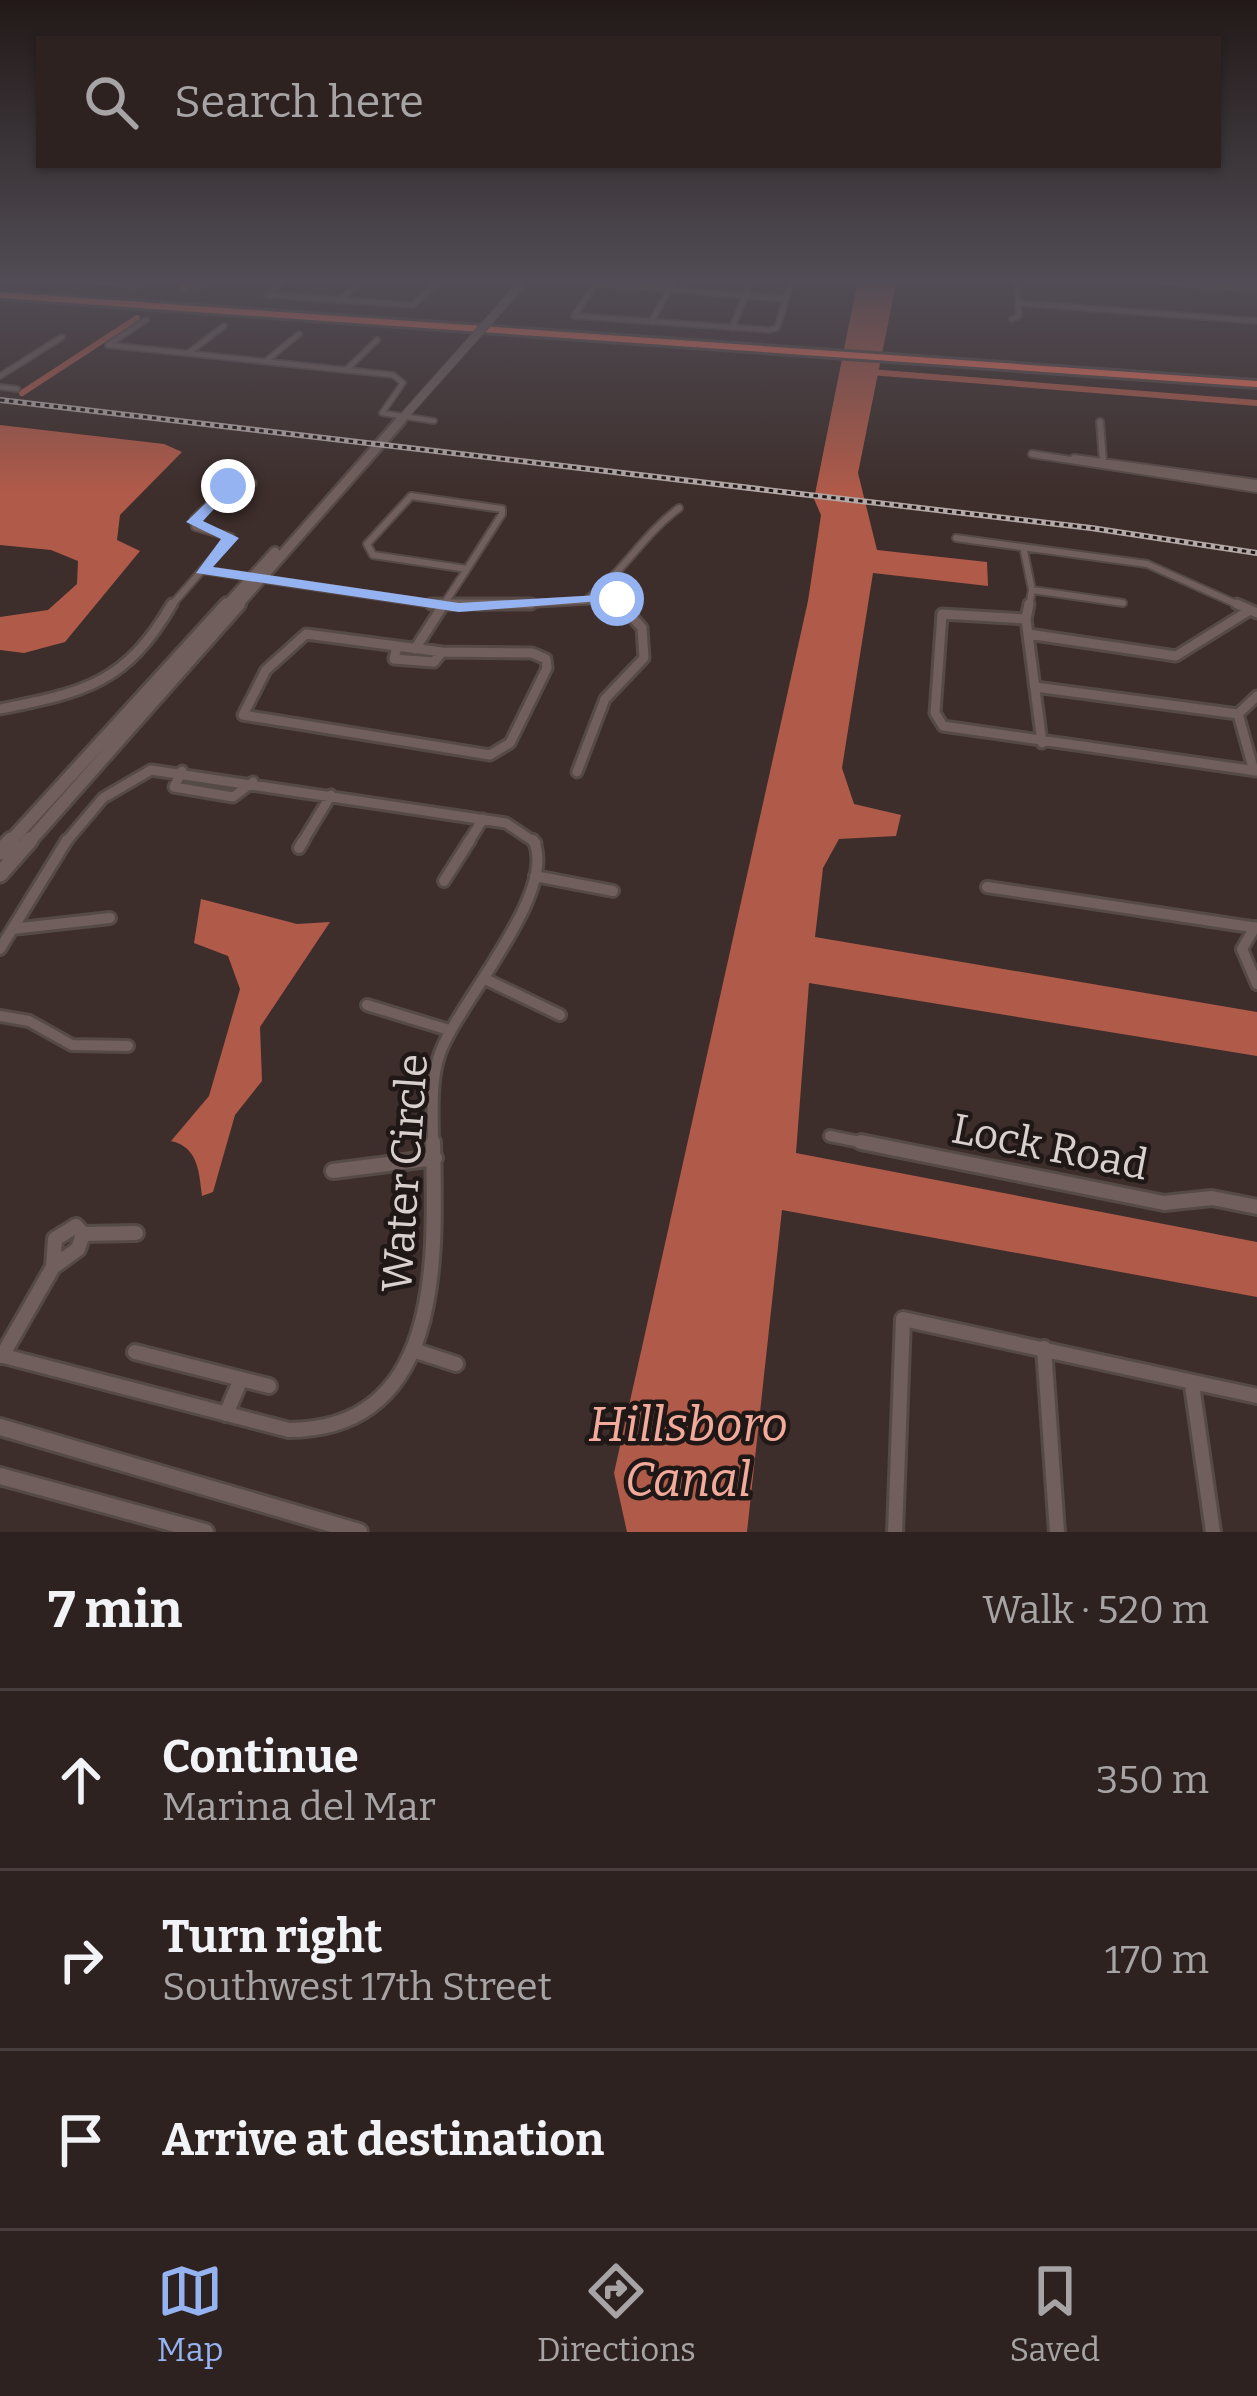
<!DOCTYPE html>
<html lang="en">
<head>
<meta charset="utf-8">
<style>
  :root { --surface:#2e2220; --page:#362a29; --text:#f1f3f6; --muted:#a7a4a5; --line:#493f3e; --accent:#95b2f1 }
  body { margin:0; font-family:Bitter,serif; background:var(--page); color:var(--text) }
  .stop { position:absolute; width:36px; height:36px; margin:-27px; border:9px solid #95b2f1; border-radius:50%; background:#fff }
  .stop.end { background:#95b2f1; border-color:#fff; box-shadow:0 3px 12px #0008 }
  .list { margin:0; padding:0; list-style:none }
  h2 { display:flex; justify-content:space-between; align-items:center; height:156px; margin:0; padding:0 48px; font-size:51px }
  h2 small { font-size:39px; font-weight:400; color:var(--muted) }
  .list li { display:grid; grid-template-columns:78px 1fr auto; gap:36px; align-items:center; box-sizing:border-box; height:180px; padding:0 48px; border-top:3px solid var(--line) }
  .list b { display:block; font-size:45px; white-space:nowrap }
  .list p { margin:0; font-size:39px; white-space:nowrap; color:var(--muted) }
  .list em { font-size:39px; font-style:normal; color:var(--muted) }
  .icon { flex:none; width:66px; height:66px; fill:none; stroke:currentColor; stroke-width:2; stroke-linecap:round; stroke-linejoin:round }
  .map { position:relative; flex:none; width:1257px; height:1532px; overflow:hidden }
  .search { position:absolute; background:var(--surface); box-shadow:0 3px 9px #0004; left:36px; right:36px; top:36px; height:132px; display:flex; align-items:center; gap:30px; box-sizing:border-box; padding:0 42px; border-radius:0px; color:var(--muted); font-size:45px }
  .sheet { height:696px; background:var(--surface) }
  nav { display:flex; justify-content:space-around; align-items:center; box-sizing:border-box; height:168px; border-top:3px solid var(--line); background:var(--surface); font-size:33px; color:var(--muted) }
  nav a { display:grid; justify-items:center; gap:6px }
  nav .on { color:var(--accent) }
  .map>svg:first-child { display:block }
</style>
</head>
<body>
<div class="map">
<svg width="1257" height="1532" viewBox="0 0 1257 1532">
  <rect width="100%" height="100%" fill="#3d2e2b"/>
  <!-- water -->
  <path fill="#b05a49" d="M 858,279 L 897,279 L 858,473 L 877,550 L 987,562 L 988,586 L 873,573 L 842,768 L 854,804 L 901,815 L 896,836 L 839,839 L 823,868 L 815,937 L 1257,1012 L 1257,1056 L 809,983 L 796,1153 L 1257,1242 L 1257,1297 L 782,1210 L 747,1532 L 627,1532 L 614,1473 L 808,601 L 821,515 L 814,499 Z
    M 0,425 L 164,444 L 182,452 L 120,515 L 117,540 L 140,551 L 65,642 L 24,653 L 0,650 L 0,617 L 48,610 L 77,584 L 78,561 L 51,550 L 0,545 Z
    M 201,899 L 297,924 L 330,922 L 260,1027 L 262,1081 L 235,1115 L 213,1192 L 202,1196 C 199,1171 198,1147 171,1141 L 209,1096 L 240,989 L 228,956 L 194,943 Z"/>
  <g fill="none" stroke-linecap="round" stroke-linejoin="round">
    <!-- canal -->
    <path stroke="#b05a49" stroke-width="6" d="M 183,288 L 196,279
      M 870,372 L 1257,403
      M 22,393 L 137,318"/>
    <defs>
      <path id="minor-far4" d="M 48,279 L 136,285 L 154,279
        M 599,279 L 574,316 L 770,330 L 777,328 L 792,279
        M 1121,279 L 1257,289
        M 596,283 L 785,299
        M 196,287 L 209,279
        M 267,295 L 413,305 L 441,279
        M 267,295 L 287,279
        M 338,301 L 365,279
        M 1018,303 L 1257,321
        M 1012,319 L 1019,316 L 1016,279
        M 651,322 L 675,279
        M 732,328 L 752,279
        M 111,343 L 146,320
        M 108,345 L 393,375 L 403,383 L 382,413 L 434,421
        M 190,352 L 224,326
        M 266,361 L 299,334
        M 346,370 L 377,340
        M 0,376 L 62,337
        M 0,387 L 17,389"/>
      <path id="minor-far3" d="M 1100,422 L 1103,461
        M 1032,454 L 1257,489
        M 1074,458 L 1257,483
        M 411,496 L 502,509 L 502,514 L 467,569 L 373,555 L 367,544 Z
        M 956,538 L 1147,564 L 1243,607
        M 1024,551 L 1032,590 L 1029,607
        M 202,570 L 452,607
        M 1032,590 L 1123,603
        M 588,599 C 624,571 643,535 679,508
        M 170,607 L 231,537 L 195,527 L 194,519 L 232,483 L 253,483 L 220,495
        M 442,607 L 467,569
        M 478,607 L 617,599 L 624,607"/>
      <path id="minor-far2" d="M 431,604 L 531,604
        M 1029,604 L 1026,619 L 1042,743
        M 1237,604 L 1257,613
        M 1026,619 L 942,614 L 935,713 L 943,726 L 1257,771
        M 306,634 L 442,652 L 532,653 L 546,659 L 547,668 L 510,743 L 490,755 L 243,715 L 266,670 Z
        M 1028,634 L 1176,656 L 1250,610
        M 397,646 L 394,659 L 434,662 L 442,652
        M 415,649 L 444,604
        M 1035,687 L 1238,714
        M 0,709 C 86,692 126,683 172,604
        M 182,771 L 174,787 L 233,797 L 253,782
        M 1254,771 L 1238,714 L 1257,696
        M 577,772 L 605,699 L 644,658 L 642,628 L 621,604
        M 65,843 L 103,798 L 151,770 L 506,823 L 536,843
        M 302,843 L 331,795
        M 468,843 L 483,819"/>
      <path id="minor-far1" d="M 299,848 L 304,840
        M 535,876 L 613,891
        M 444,881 L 470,840
        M 987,887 L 1251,927
        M 1255,927 L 1242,949 L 1257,984
        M 12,929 L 110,918
        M 0,949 L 67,840
        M 485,979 L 560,1015
        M 367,1005 L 449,1030
        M 0,1016 L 29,1021 L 72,1045 L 128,1046
        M 830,1136 L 875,1145
        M 433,1145 C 433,1116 430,1081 440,1053 C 458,1003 560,890 533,840"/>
      <path id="minor" d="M 861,1142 L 1164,1203 L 1212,1198 L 1257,1207
        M 333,1171 L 435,1158
        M 76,1226 L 83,1234 L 78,1249 L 53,1267 L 55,1239 Z
        M 83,1234 L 136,1233
        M 1044,1348 L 1057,1532
        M 416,1351 L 456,1364
        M 135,1352 L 269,1386
        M 0,1355 L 289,1430 C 446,1429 435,1252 433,1142
        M 2,1356 L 53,1267
        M 1192,1385 L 1213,1532
        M 226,1414 L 241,1379
        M 895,1532 L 903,1319 L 1257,1396"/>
      <path id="tertiary" d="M 0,1427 L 359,1532
        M 0,1476 L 205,1532"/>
      <path id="secondary-far3" d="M 495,314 L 525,279
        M 398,423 L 472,340"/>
      <path id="secondary-far2" d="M 225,607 L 275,552
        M 236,607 L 401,420"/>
      <path id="secondary-far1" d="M 9,843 L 227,604
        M 28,843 L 239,604"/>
      <path id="secondary" d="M 0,852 L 11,840
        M 0,874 L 30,840"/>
      <path id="motorway" d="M 0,292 L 1257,381 L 1257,387 L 0,298 Z"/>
    </defs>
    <!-- minor-far4 casing -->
    <use href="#minor-far4" stroke="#564a47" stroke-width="8"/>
    <!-- minor-far3 casing -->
    <use href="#minor-far3" stroke="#564a47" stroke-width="10"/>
    <!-- minor-far2 casing -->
    <use href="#minor-far2" stroke="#564a47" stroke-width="15"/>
    <!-- minor-far1 casing -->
    <use href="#minor-far1" stroke="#564a47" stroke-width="16"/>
    <!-- minor casing -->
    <use href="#minor" stroke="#564a47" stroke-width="20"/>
    <!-- tertiary casing -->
    <use href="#tertiary" stroke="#564a47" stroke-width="22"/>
    <!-- secondary-far3 casing -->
    <use href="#secondary-far3" stroke="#564a47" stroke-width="10"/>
    <!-- secondary-far2 casing -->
    <use href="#secondary-far2" stroke="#564a47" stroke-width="14"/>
    <!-- secondary-far1 casing -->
    <use href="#secondary-far1" stroke="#564a47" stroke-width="18"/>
    <!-- secondary casing -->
    <use href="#secondary" stroke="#564a47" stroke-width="21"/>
    <!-- motorway casing -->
    <use href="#motorway" stroke="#564a47" stroke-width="6"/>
    <!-- minor-far4 -->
    <use href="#minor-far4" stroke="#705f5c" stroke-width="4.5"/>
    <!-- minor-far3 -->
    <use href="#minor-far3" stroke="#705f5c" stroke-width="6"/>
    <!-- minor-far2 -->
    <use href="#minor-far2" stroke="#705f5c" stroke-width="9"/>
    <!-- minor-far1 -->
    <use href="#minor-far1" stroke="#705f5c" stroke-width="10"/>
    <!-- minor -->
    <use href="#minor" stroke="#705f5c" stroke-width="14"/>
    <!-- tertiary -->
    <use href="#tertiary" stroke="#705f5c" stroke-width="16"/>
    <!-- secondary-far3 -->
    <use href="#secondary-far3" stroke="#705f5c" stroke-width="8"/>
    <!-- secondary-far2 -->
    <use href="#secondary-far2" stroke="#705f5c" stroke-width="9"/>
    <!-- secondary-far1 -->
    <use href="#secondary-far1" stroke="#705f5c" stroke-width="12"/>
    <!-- secondary -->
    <use href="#secondary" stroke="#705f5c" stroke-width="15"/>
    <!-- motorway -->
    <use href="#motorway" fill="#f87259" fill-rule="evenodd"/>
    <defs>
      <path id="rail" d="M 0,400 L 1091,528 L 1257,553"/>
    </defs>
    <!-- rail casing -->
    <use href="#rail" stroke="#b4a8a6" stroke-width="6"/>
    <!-- rail -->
    <use href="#rail" stroke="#1f1817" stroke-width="3" stroke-dasharray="4.5" stroke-linecap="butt"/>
    <defs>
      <path id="secondary-bridge" d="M 472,340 L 495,314"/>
    </defs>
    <!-- secondary-bridge casing -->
    <use href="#secondary-bridge" stroke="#564a47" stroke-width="10" stroke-linecap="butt"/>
    <!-- secondary-bridge -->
    <use href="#secondary-bridge" stroke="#705f5c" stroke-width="8"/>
  </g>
  <!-- sky -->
  <linearGradient id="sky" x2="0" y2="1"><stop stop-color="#221918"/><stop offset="0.57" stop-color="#514c55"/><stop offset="1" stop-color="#514c55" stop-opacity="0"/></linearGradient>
  <rect width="1257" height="493" fill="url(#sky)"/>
  <!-- route -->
  <path fill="#95b2f1" d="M 228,482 L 235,486 L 203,521 L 239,538 L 213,567 L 459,603 L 617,594 L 625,599 L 459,612 L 196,573 L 221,539 L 186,522 Z"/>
  <g text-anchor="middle" stroke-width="9" stroke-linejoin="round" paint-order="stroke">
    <!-- near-street labels -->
    <g font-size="42" fill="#d9cfcd" stroke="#1f1817">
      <text transform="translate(1050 1146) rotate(11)" y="15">Lock Road</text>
      <text transform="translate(404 1173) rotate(-86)" y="15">Water Circle</text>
    </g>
    <!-- near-water labels -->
    <g font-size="48" font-style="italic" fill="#f2aa9b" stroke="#1f1817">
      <text x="688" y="1441">Hillsboro<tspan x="688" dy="55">Canal</tspan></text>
    </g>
  </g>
</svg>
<div class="stop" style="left:617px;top:599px"></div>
<div class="stop end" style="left:228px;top:486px"></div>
<div class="search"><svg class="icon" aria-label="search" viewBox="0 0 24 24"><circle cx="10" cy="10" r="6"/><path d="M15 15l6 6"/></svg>Search here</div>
</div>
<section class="sheet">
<h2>7 min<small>Walk · 520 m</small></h2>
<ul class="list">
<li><svg class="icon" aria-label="ahead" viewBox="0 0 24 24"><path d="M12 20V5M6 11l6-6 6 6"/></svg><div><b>Continue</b><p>Marina del Mar</p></div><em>350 m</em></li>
<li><svg class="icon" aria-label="right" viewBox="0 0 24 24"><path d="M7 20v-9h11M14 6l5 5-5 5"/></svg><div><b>Turn right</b><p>Southwest 17th Street</p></div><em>170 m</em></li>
<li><svg class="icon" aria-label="arrive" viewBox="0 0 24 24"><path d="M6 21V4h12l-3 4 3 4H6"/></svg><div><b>Arrive at destination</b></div></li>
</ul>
</section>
<nav>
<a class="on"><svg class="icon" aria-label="map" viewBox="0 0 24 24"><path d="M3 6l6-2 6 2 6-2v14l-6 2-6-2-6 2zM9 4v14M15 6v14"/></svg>Map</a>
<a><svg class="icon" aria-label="directions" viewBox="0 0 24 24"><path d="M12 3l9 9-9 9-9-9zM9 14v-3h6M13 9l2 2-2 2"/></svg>Directions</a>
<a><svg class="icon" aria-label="saved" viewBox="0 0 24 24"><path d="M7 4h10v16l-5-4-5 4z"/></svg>Saved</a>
</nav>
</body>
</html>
